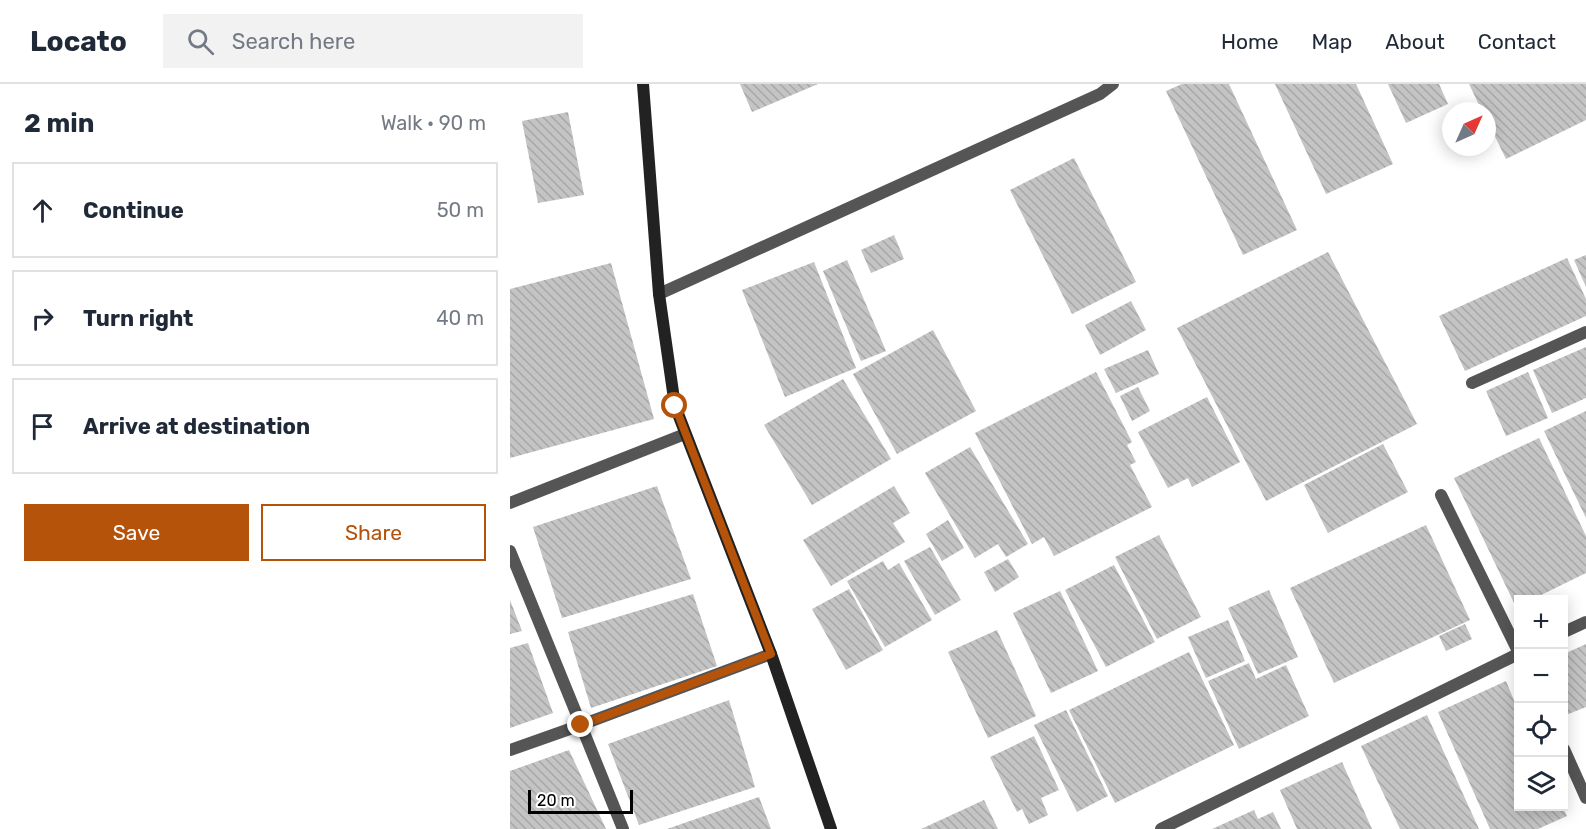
<!DOCTYPE html>
<html lang="en">
<head>
<meta charset="utf-8">
<style>
  :root { --surface:#fff; --page:#f2f2f3; --text:#1f2937; --muted:#747a83; --line:#e0e1e3; --accent:#b45309 }
  body { margin:0; font-family:Rubik,sans-serif; background:var(--page); color:var(--text) }
  .controls { position:absolute; right:18px; bottom:18px; display:grid; overflow:hidden; border-radius:0px; box-shadow:0 3px 15px #0003 }
  .controls button { width:54px; height:54px; display:grid; place-items:center; padding:0; border:0; border-bottom:2px solid var(--line); background:var(--surface); color:var(--text); font:30px sans-serif }
  .compass { position:absolute; left:932px; top:18px; width:54px; height:54px; border-radius:50%; background:var(--surface); box-shadow:0 3px 15px #0003; rotate:45deg }
  .scale { position:absolute; left:18px; bottom:15px; width:105px; box-sizing:border-box; padding-left:6px; border:3px solid #000; border-top:0; font-size:16px; line-height:21px; white-space:nowrap; color:#000; -webkit-text-stroke:4px #fff; paint-order:stroke }
  .stop { position:absolute; width:18px; height:18px; margin:-14px; border:4px solid #b45309; border-radius:50%; background:#fff }
  .stop.end { background:#b45309; border-color:#fff; box-shadow:0 2px 6px #0008 }
  .list { margin:0; padding:0; list-style:none }
  h2 { display:flex; justify-content:space-between; align-items:center; height:78px; margin:0; padding:0 24px; font-size:26px }
  h2 small { font-size:20px; font-weight:400; color:var(--muted) }
  .list li { display:grid; grid-template-columns:39px 1fr auto; gap:18px; align-items:center; box-sizing:border-box; height:96px; margin:0 12px 12px; padding:0 12px; border:2px solid var(--line); border-radius:0px }
  .list b { display:block; font-size:22px; white-space:nowrap }
  .list em { font-size:20px; font-style:normal; color:var(--muted) }
  .actions { display:flex; gap:12px; padding:18px 24px }
  .actions a { flex:1; padding:14px 0; border:2px solid var(--accent); border-radius:0px; text-align:center; font-size:21px; color:var(--accent) }
  .actions .main { background:var(--accent); color:#fff }
  .icon { flex:none; width:33px; height:33px; fill:none; stroke:currentColor; stroke-width:2; stroke-linecap:round; stroke-linejoin:round }
  .map { position:relative; flex:none; width:1076px; height:745px; overflow:hidden }
  header { display:flex; align-items:center; gap:36px; box-sizing:border-box; height:84px; padding:0 30px; background:var(--surface); border-bottom:2px solid var(--line) }
  header strong { font-size:28px }
  nav { display:flex; gap:33px; margin-inline-start:auto; font-size:21px }
  .search { width:420px; height:54px; background:var(--page); display:flex; align-items:center; gap:15px; box-sizing:border-box; padding:0 21px; border-radius:0px; color:var(--muted); font-size:22px }
  main { display:flex }
  aside { flex:1; background:var(--surface) }
  .map>svg:first-child { display:block }
</style>
</head>
<body>
<header>
<strong>Locato</strong>
<div class="search"><svg class="icon" aria-label="search" viewBox="0 0 24 24"><circle cx="10" cy="10" r="6"/><path d="M15 15l6 6"/></svg>Search here</div>
<nav><a>Home</a><a>Map</a><a>About</a><a>Contact</a></nav>
</header>
<main>
<aside>
<h2>2 min<small>Walk · 90 m</small></h2>
<ul class="list">
<li><svg class="icon" aria-label="ahead" viewBox="0 0 24 24"><path d="M12 20V5M6 11l6-6 6 6"/></svg><div><b>Continue</b></div><em>50 m</em></li>
<li><svg class="icon" aria-label="right" viewBox="0 0 24 24"><path d="M7 20v-9h11M14 6l5 5-5 5"/></svg><div><b>Turn right</b></div><em>40 m</em></li>
<li><svg class="icon" aria-label="arrive" viewBox="0 0 24 24"><path d="M6 21V4h12l-3 4 3 4H6"/></svg><div><b>Arrive at destination</b></div></li>
</ul>
<div class="actions"><a class="main">Save</a><a>Share</a></div>
</aside>
<div class="map">
<svg width="1076" height="745" viewBox="0 0 1076 745">
  <defs>
    <pattern id="building-back-hatch" width="6" height="6" patternUnits="userSpaceOnUse" patternTransform="scale(1.5)"><rect width="6" height="6" fill="#c4c4c4"/><path d="M-1 5l2 2M0 0l6 6M5-1l2 2" fill="none" stroke="#a7a7a7"/></pattern>
  </defs>
  <rect width="100%" height="100%" fill="#fff"/>
  <!-- building -->
  <path fill="url(#building-back-hatch)" d="M 230,0 L 308,0 L 242,28 Z
    M 672,0 L 719,0 L 787,146 L 733,171 L 656,7 Z
    M 765,0 L 846,0 L 883,80 L 816,110 Z
    M 878,0 L 929,0 L 938,20 L 896,39 Z
    M 959,0 L 1076,0 L 1076,36 L 996,75 L 977,36 L 977,27 L 972,27 Z
    M 58,28 L 74,111 L 28,119 L 12,37 Z
    M 564,74 L 626,198 L 562,230 L 500,106 Z
    M 384,151 L 394,175 L 361,189 L 351,166 Z
    M 818,168 L 907,340 L 756,417 L 667,244 Z
    M 1076,171 L 1076,203 L 1064,176 Z
    M 1057,174 L 1076,215 L 1076,232 L 955,287 L 929,232 Z
    M 337,176 L 376,267 L 351,277 L 313,187 Z
    M 304,178 L 346,284 L 275,313 L 232,206 Z
    M 101,179 L 144,335 L 0,374 L 0,205 Z
    M 621,217 L 636,246 L 590,271 L 575,241 Z
    M 423,246 L 466,327 L 387,370 L 343,290 Z
    M 1076,263 L 1076,314 L 1042,329 L 1023,286 Z
    M 638,266 L 649,290 L 606,309 L 594,285 Z
    M 586,288 L 622,358 L 617,361 L 626,378 L 620,381 L 642,423 L 544,472 L 534,453 L 522,460 L 465,349 Z
    M 1018,288 L 1038,334 L 996,352 L 976,307 Z
    M 333,295 L 381,375 L 302,421 L 254,341 Z
    M 628,303 L 640,327 L 622,337 L 610,312 Z
    M 697,313 L 730,378 L 682,403 L 678,394 L 658,404 L 628,348 Z
    M 1076,327 L 1076,434 L 1034,347 Z
    M 1029,354 L 1076,452 L 1076,489 L 1021,516 L 1008,516 L 1006,523 L 944,394 Z
    M 873,360 L 898,408 L 818,449 L 794,401 Z
    M 460,363 L 518,460 L 496,473 L 488,460 L 465,474 L 415,389 Z
    M 147,402 L 181,495 L 52,534 L 23,443 Z
    M 384,402 L 400,429 L 383,439 L 395,458 L 321,502 L 293,456 Z
    M 438,436 L 454,464 L 432,477 L 416,450 Z
    M 916,441 L 960,536 L 824,599 L 780,504 Z
    M 649,451 L 691,533 L 647,555 L 605,473 Z
    M 420,463 L 451,516 L 425,531 L 394,477 Z
    M 498,475 L 509,493 L 485,508 L 474,488 Z
    M 373,477 L 378,486 L 389,479 L 422,536 L 375,563 L 337,497 Z
    M 604,481 L 645,558 L 596,583 L 555,506 Z
    M 339,505 L 373,566 L 336,586 L 302,525 Z
    M 759,506 L 788,573 L 748,590 L 718,524 Z
    M 550,507 L 588,587 L 541,609 L 503,529 Z
    M 183,510 L 207,582 L 81,624 L 58,548 Z
    M 0,516 L 12,547 L 0,550 Z
    M 718,536 L 735,577 L 696,594 L 678,553 Z
    M 955,540 L 962,555 L 936,567 L 929,552 Z
    M 487,546 L 526,632 L 478,654 L 438,568 Z
    M 18,559 L 43,629 L 0,644 L 0,564 Z
    M 1076,560 L 1076,623 L 1056,631 L 1054,625 L 1054,570 Z
    M 679,568 L 724,661 L 605,719 L 559,626 Z
    M 739,579 L 746,595 L 776,581 L 799,632 L 729,665 L 698,597 Z
    M 996,597 L 1008,626 L 1008,722 L 1052,722 L 1057,732 L 1028,745 L 980,745 L 928,628 Z
    M 219,616 L 245,703 L 129,741 L 98,660 Z
    M 556,626 L 598,712 L 567,728 L 524,641 Z
    M 917,631 L 969,745 L 890,745 L 851,662 Z
    M 524,652 L 549,706 L 531,714 L 538,731 L 519,740 L 512,725 L 507,728 L 480,673 Z
    M 59,666 L 96,745 L 0,745 L 0,687 Z
    M 832,678 L 862,745 L 787,745 L 770,706 Z
    M 249,713 L 261,745 L 157,745 Z
    M 474,716 L 488,745 L 411,745 Z
    M 744,726 L 748,735 L 763,728 L 771,745 L 702,745 Z"/>
  <g fill="none" stroke-linecap="round" stroke-linejoin="round">
    <!-- street -->
    <path stroke="#555" stroke-width="12" d="M 149,210 L 590,10 L 603,0
      M 962,299 L 1076,248
      M 931,411 L 1008,567
      M 0,419 L 175,350
      M 0,467 L 71,641 L 261,570
      M 1054,548 L 1076,538
      M 1054,665 L 1076,714
      M 0,666 L 71,641 L 113,745
      M 651,745 L 1008,570"/>
    <!-- secondary -->
    <path stroke="#222" stroke-width="12" d="M 133,0 L 149,210 L 165,322 L 261,570 L 321,745"/>
  </g>
  <g fill="none" stroke-linecap="round" stroke-linejoin="round">
    <!-- route -->
    <path stroke="#b45309" stroke-width="8" d="M 71,641 L 261,570 L 165,322"/>
  </g>
</svg>
<div class="controls">
<button>+</button>
<button>−</button>
<button><svg class="icon" aria-label="locate" viewBox="0 0 24 24"><circle cx="12" cy="12" r="6"/><path d="M12 2v4M12 18v4M2 12h4M18 12h4"/></svg></button>
<button><svg class="icon" aria-label="layers" viewBox="0 0 24 24"><path d="M12 4l9 5-9 5-9-5zM3 14l9 5 9-5"/></svg></button>
</div>
<svg class="compass" viewBox="-18 -18 36 36"><path d="M0-13l5 13h-10z" fill="#e53935"/><path d="M0 13l5-13h-10z" fill="#747a83"/></svg>
<div class="scale">20 m</div>
<div class="stop" style="left:165px;top:322px"></div>
<div class="stop end" style="left:71px;top:641px"></div>
</div>
</main>
</body>
</html>
